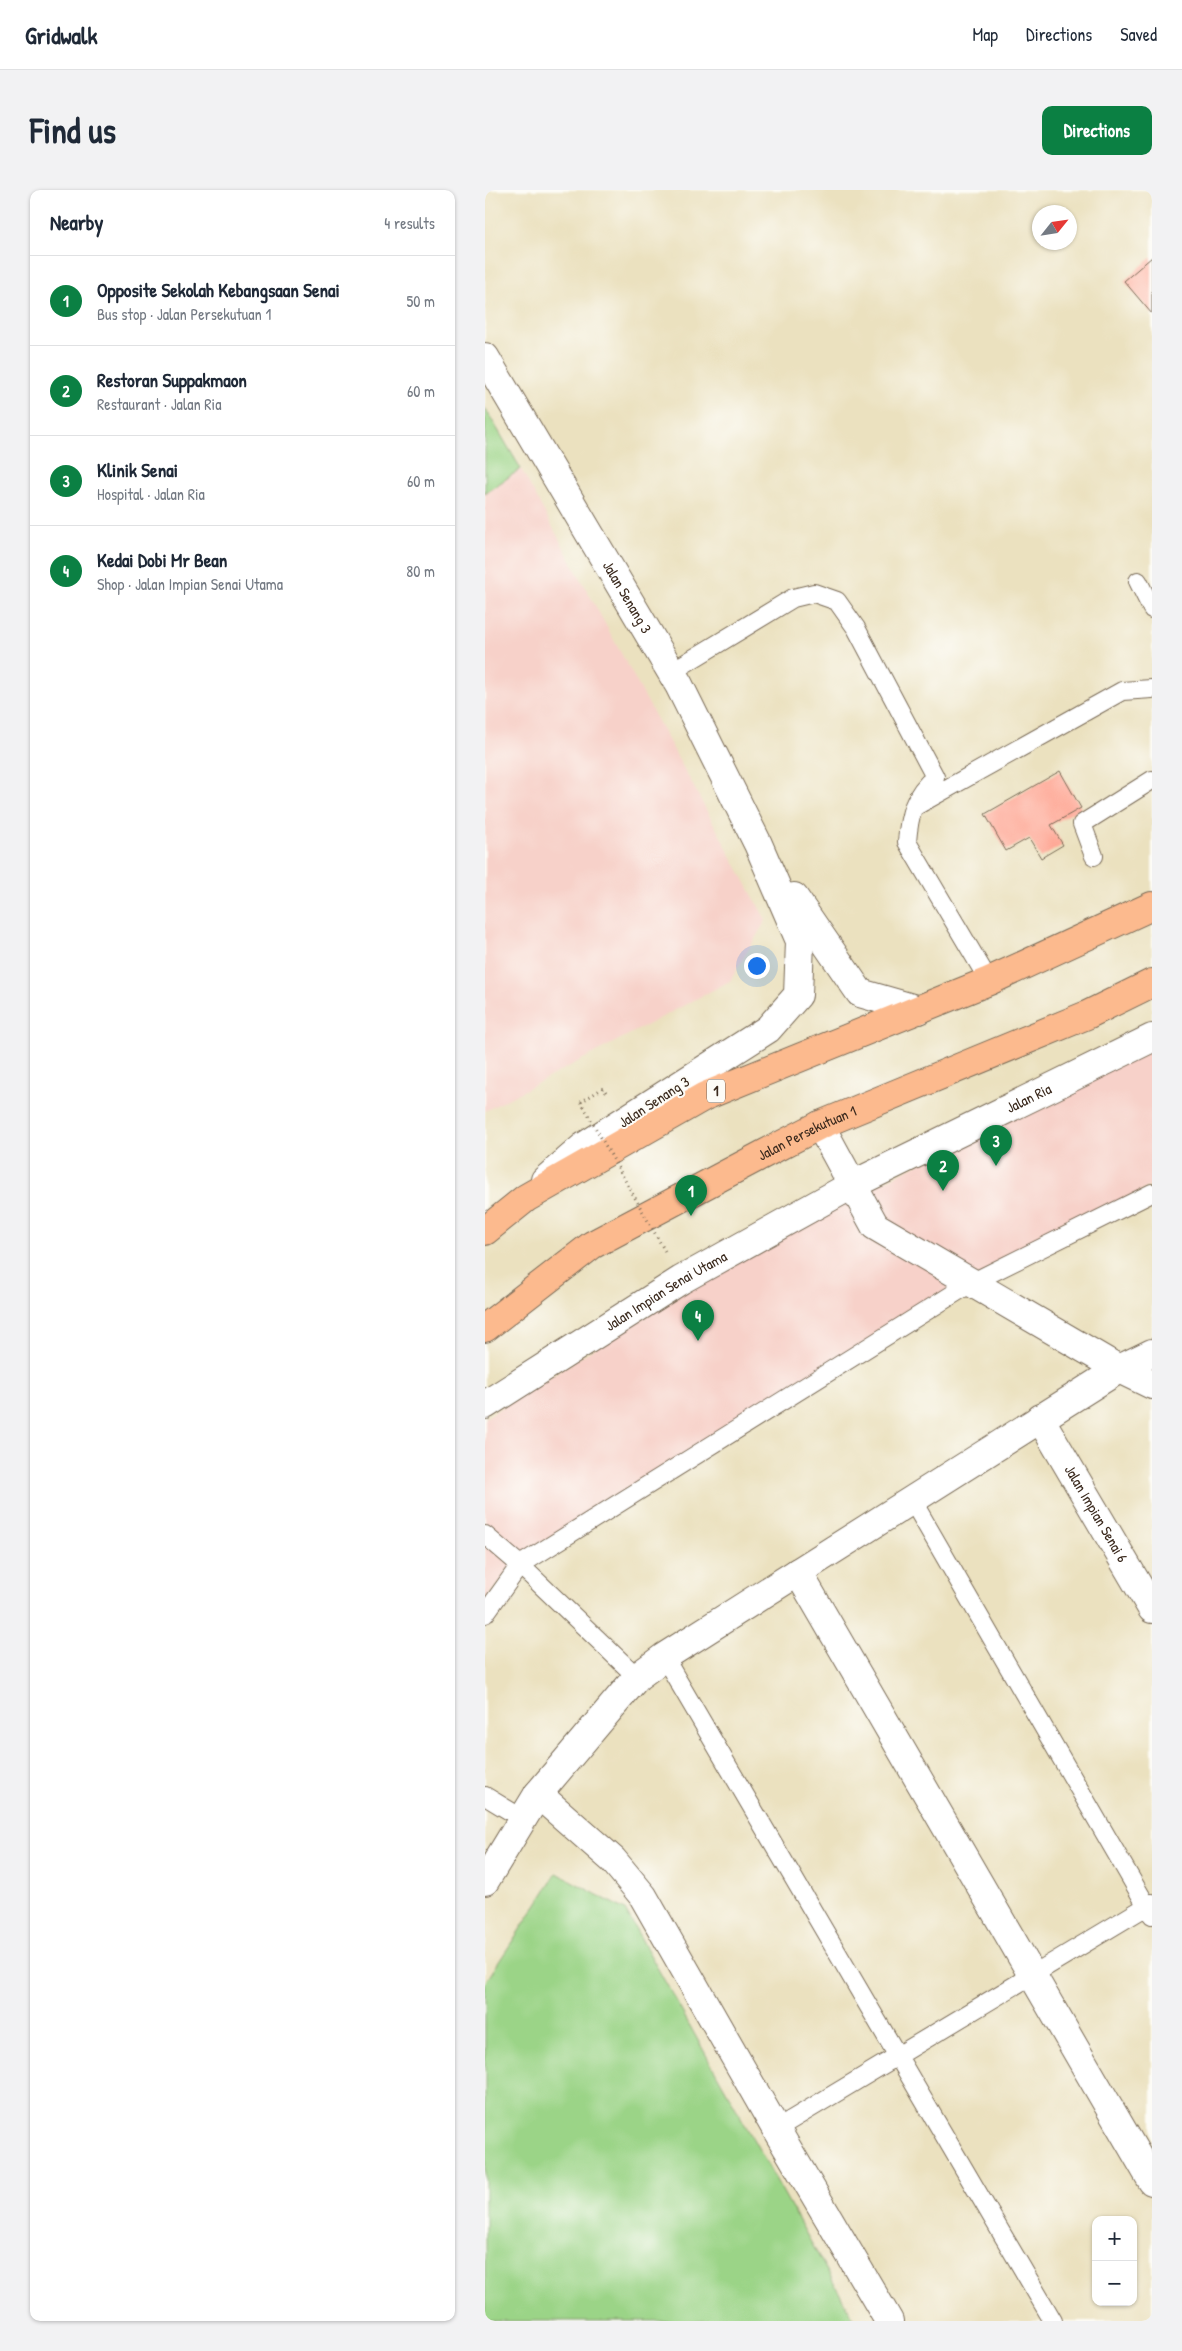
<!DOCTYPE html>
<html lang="en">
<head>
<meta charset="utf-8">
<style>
  :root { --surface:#fff; --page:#f2f2f3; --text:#1f2937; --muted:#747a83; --line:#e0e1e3; --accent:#0b8043 }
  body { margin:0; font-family:"Patrick Hand",sans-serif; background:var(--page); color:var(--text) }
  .controls { position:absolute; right:15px; bottom:15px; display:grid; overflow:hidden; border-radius:10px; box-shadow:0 1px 4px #0004 }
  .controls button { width:45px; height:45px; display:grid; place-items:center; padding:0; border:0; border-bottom:1px solid var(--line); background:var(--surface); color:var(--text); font:25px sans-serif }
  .compass { position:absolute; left:547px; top:15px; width:45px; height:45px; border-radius:50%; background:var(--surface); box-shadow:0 1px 4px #0004; rotate:60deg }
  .you { position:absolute; left:271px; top:775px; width:18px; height:18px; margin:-12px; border:4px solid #fff; border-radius:50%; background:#1a73e8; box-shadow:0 0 0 8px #1a73e833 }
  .badge { display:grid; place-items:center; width:32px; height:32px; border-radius:50%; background:var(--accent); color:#fff; font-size:16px; font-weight:700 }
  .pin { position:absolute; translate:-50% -41px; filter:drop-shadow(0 1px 2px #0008) }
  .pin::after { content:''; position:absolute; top:26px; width:18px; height:15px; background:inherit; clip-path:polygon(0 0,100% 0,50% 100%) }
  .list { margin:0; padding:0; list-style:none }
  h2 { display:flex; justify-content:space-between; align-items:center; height:65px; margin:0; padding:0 20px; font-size:21px }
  h2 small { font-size:16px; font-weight:400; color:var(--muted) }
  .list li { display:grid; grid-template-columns:32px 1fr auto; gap:15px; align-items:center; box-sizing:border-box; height:90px; padding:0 20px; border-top:1px solid var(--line) }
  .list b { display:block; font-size:19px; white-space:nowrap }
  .list p { margin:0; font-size:16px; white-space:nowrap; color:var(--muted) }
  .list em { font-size:16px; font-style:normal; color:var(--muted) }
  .map { position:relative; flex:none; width:667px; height:2131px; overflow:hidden; border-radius:10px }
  header { display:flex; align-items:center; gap:30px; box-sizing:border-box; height:70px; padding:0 25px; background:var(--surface); border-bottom:1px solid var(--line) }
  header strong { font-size:24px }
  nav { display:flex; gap:28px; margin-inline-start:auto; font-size:18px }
  .intro { display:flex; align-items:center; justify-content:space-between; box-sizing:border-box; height:120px; padding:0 30px }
  h1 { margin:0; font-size:35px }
  .button { padding:12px 22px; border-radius:10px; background:var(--accent); color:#fff; font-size:18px; font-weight:700 }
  main { display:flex; gap:30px; padding:0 30px }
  aside { flex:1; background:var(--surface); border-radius:10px; box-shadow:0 1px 4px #0004 }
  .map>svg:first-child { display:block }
</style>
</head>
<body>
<header>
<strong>Gridwalk</strong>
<nav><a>Map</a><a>Directions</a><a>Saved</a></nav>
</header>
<div class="intro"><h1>Find us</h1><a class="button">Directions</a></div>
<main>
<aside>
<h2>Nearby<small>4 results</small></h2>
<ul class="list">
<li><span class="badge">1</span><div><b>Opposite Sekolah Kebangsaan Senai</b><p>Bus stop · Jalan Persekutuan 1</p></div><em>50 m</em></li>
<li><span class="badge">2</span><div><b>Restoran Suppakmaon</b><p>Restaurant · Jalan Ria</p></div><em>60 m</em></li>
<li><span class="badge">3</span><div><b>Klinik Senai</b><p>Hospital · Jalan Ria</p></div><em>60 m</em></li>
<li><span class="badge">4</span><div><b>Kedai Dobi Mr Bean</b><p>Shop · Jalan Impian Senai Utama</p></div><em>80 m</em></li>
</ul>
</aside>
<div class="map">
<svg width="667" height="2131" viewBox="0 0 667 2131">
  <rect width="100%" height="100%" fill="#fdfcf7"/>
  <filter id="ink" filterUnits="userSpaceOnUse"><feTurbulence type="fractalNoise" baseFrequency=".02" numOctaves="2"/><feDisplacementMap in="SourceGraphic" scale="10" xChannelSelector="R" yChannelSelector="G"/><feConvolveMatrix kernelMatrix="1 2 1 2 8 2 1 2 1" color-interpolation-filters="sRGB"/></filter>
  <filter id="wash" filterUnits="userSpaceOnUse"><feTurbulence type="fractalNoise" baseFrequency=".0096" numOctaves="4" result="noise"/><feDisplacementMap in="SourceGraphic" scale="20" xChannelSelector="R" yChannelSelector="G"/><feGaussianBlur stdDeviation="1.12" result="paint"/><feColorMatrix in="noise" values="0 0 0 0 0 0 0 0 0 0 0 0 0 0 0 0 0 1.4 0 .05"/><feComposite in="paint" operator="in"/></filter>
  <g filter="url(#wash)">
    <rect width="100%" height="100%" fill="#ebe1bf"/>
    <!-- built -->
    <path fill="#f7d1c9" d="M 36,279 L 281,730 L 245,791 L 0,921 L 0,303 Z
      M 667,855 L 667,995 L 34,1368 L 0,1410 L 0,1228 L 206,1097 L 384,999 Z"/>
    <!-- green -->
    <path fill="#9bd487" stroke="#6b7f52" d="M 0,218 L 36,279 L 0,303 Z
      M 72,1683 L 140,1720 L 370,2131 L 0,2131 L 0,1793 Z"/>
    <g id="blocks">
      <!-- building -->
      <path fill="#fea795" d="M 667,67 L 667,124 L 639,91 Z
        M 575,581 L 596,618 L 566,635 L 578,655 L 556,668 L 544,648 L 521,661 L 500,624 Z"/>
    </g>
  </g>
  <g filter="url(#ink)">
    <use href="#blocks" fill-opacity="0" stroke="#796a56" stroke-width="1"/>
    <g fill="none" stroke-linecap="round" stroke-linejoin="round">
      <defs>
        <path id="service" d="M 653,391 L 667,419
          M 186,482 L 308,408 L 329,403 L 352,411 L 371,438 L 450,587 C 429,604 424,625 422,652 L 504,791
          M 429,617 L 637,501 L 667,499
          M 609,666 L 597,634 L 667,590
          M 427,1310 L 667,1725
          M 0,1345 L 35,1375 L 152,1487
          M 0,1424 L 35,1375 L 486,1093 L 667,1003
          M 179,1467 L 568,2131
          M 0,1606 L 38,1629
          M 291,1939 L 667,1713"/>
        <g id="minor">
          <path id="s1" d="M 0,167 L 194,495 L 273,654 L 315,751 L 313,805 L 283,839 L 98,957 L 60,990"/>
          <path d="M 309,707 L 375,803 L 434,820"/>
          <path d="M 335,935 L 390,1036 L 634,1179 L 667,1195"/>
          <path id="s2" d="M 0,1215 L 196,1090 L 367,995 L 667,848"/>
          <path id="s3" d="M 555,1228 L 667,1419"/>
          <path d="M 313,1382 L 667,1991"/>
          <path d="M 53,1604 L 128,1670 L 158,1706 L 291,1939 L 404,2131"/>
          <path d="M 0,1691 L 53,1604 L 152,1487 L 179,1467 L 634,1179 L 667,1163"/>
        </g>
        <g id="trunk">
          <path d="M 0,1041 L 41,1008 L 220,906 L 504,791 L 667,716"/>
          <path id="s4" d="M 0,1138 L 107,1055 L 277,965 L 335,935 L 602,825 L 667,793"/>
        </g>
      </defs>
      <!-- service casing -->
      <use href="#service" stroke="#796a56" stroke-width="20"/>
      <!-- minor casing -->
      <use href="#minor" stroke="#796a56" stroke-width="30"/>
      <!-- trunk casing -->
      <use href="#trunk" stroke="#796a56" stroke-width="30"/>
      <!-- path -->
      <path stroke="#796a56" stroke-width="3" stroke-dasharray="1 4" stroke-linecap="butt" d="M 96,912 L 118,898 L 123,905"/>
      <!-- service -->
      <use href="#service" stroke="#fff" stroke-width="18"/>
      <!-- minor -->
      <use href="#minor" stroke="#fff" stroke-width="28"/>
      <!-- trunk -->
      <use href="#trunk" stroke="#fcba8e" stroke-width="28"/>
      <!-- path-bridge -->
      <path stroke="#796a56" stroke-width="3" stroke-dasharray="1 4" stroke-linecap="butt" d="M 96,912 L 181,1063"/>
    </g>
  </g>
  <g text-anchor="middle" stroke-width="4" stroke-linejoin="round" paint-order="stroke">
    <!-- shield labels -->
    <rect fill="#fdfcf7" stroke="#75695f" stroke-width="1" x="222" y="889.5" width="18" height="23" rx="4"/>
    <g font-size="14" font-weight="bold" fill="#3b2a1e">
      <text x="231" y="906">1</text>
    </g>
    <!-- street labels -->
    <g font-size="15" fill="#3b2a1e" stroke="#fdfcf7">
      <text dy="5" stroke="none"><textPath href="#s1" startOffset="279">Jalan Senang 3</textPath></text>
      <text dy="5" stroke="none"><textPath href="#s2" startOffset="625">Jalan Ria</textPath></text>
      <text transform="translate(169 912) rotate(-33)" y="5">Jalan Senang 3</text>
      <text dy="5" stroke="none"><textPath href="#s4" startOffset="378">Jalan Persekutuan 1</textPath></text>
      <text dy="5" stroke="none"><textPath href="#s2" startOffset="214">Jalan Impian Senai Utama</textPath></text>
      <text dy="5" stroke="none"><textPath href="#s3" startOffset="111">Jalan Impian Senai 6</textPath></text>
    </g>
  </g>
</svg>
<div class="controls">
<button>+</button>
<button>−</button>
</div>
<svg class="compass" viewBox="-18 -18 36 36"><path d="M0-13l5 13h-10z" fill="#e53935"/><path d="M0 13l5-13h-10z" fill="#747a83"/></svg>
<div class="you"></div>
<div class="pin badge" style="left:206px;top:1026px">1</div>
<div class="pin badge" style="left:458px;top:1001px">2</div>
<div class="pin badge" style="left:511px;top:976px">3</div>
<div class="pin badge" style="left:213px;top:1151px">4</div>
</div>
</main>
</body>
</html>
